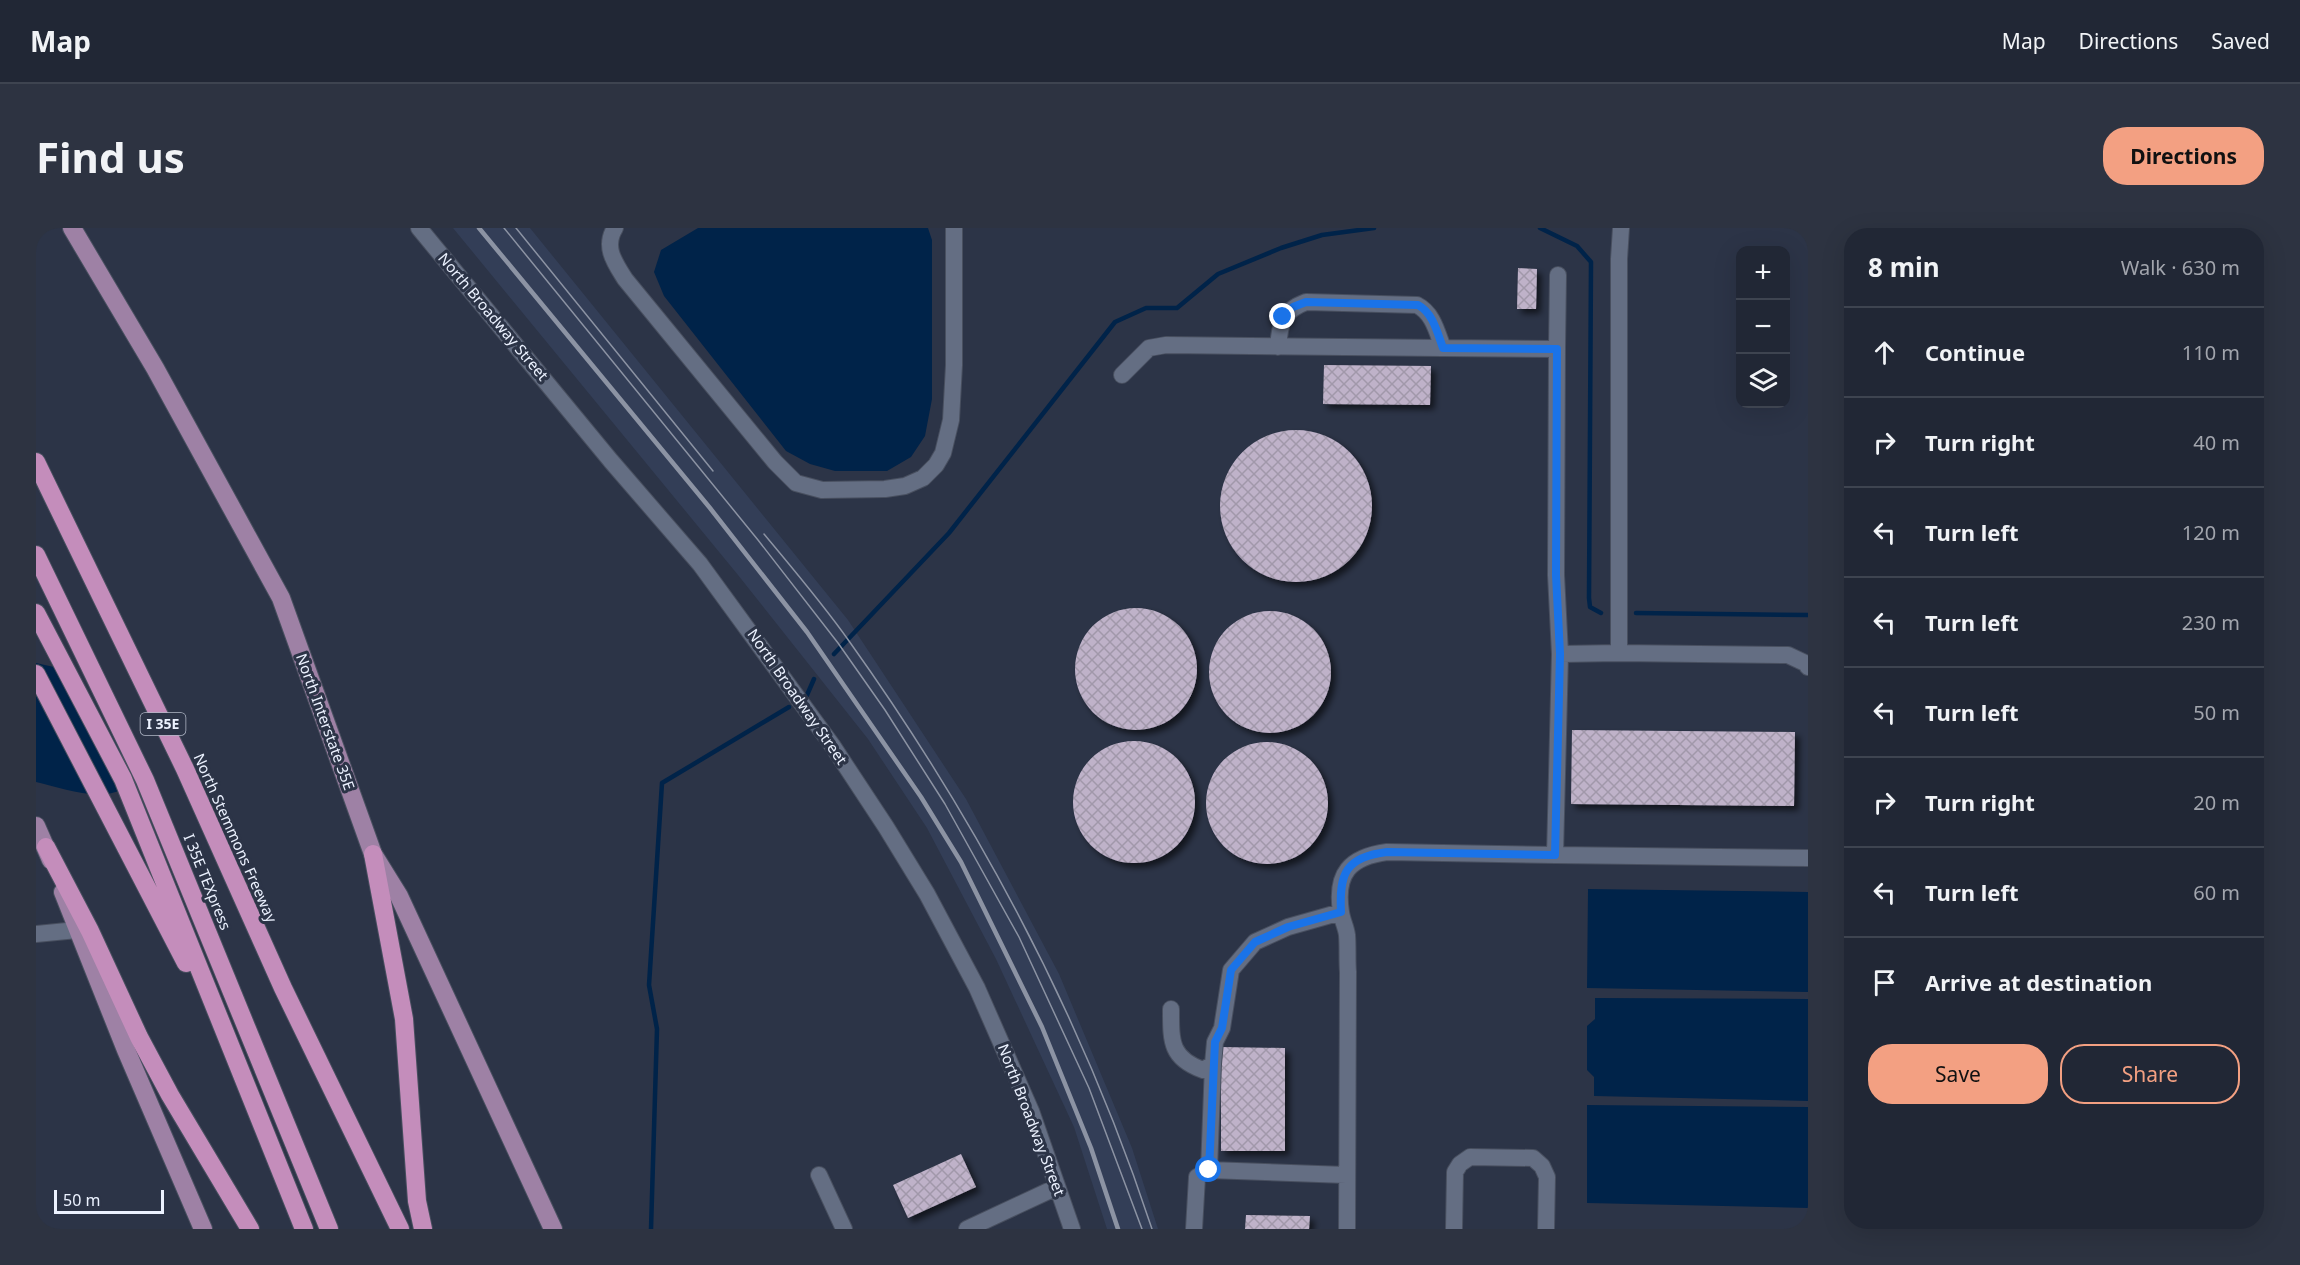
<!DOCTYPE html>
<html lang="en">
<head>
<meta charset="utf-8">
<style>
  :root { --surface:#212735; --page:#2d3341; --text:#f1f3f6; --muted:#a2a5ad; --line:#3e4450; --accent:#f3a082 }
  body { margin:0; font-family:"Noto Sans",sans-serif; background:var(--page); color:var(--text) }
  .controls { position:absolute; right:18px; top:18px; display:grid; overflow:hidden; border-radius:12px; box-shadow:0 6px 24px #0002 }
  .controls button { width:54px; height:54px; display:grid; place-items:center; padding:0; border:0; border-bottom:2px solid var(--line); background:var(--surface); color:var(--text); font:30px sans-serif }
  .scale { position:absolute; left:18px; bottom:15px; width:110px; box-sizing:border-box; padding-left:6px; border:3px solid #ecf2ff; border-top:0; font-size:16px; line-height:21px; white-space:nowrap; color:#ecf2ff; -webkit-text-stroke:4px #2c3447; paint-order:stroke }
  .stop { position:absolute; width:18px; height:18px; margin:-14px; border:4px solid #1a73e8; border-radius:50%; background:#fff }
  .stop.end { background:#1a73e8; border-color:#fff; box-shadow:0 2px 6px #0008 }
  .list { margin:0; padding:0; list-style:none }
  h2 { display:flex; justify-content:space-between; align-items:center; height:78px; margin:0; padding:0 24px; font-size:26px }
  h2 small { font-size:20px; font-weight:400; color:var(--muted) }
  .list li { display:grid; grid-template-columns:39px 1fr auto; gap:18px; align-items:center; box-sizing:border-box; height:90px; padding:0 24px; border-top:2px solid var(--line) }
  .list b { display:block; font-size:22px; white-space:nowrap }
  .list em { font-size:20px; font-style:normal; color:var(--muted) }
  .actions { display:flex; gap:12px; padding:18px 24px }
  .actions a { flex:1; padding:14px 0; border:2px solid var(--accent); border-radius:24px; text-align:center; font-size:21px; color:var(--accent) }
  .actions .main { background:var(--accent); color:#111 }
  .icon { flex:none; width:33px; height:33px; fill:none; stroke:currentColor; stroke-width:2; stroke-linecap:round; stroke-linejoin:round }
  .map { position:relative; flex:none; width:1772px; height:1001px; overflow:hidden; border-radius:24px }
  header { display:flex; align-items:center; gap:36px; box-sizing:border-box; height:84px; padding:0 30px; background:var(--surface); border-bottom:2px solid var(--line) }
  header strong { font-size:28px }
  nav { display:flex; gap:33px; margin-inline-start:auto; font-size:21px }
  .intro { display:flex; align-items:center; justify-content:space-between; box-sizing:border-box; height:144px; padding:0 36px }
  h1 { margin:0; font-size:42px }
  .button { padding:15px 27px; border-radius:24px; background:var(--accent); color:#111; font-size:21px; font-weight:700 }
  main { display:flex; gap:36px; padding:0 36px }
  aside { flex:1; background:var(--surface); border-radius:24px; box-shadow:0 6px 24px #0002 }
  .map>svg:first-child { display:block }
</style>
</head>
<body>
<header>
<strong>Map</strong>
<nav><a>Map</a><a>Directions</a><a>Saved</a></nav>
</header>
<div class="intro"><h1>Find us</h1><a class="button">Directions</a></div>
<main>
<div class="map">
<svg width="1772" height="1001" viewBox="0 0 1772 1001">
  <defs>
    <pattern id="building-cross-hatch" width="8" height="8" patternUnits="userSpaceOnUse" patternTransform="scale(1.5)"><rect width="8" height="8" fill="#bfb2c9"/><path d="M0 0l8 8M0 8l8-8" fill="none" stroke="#a198aa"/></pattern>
    <filter id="shadow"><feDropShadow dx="4.5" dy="4.5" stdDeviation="3" flood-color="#0009"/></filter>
  </defs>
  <rect width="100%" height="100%" fill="#2c3447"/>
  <!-- built -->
  <path fill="#333e57" d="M 417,0 L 494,0 L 812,392 L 930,571 L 1023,746 L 1096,920 L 1122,1001 L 1071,1001 L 1038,899 L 960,731 L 891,600 L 832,511 L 702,347 Z"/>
  <!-- water -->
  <path fill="#002349" d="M 662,0 L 892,0 L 896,12 L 896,171 L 889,208 L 875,229 L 851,243 L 799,243 L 774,236 L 750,223 L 628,68 L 618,44 L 625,22 Z
    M 0,435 L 40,444 L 92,538 L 89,560 C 63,575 27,560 0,554 Z
    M 1552,661 L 1772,664 L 1772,764 L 1551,760 Z
    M 1559,770 L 1772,771 L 1772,873 L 1558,868 L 1558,849 L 1551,842 L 1551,798 L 1559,791 Z
    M 1551,877 L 1772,879 L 1772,980 L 1551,975 Z"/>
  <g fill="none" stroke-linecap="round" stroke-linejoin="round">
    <!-- stream -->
    <path stroke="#002349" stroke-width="4.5" d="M 1504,0 L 1541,18 L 1555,34 L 1553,370 L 1554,379 L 1565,385
      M 1600,385 L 1772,387
      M 798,426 L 913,305 L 1079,94 L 1110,80 L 1141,80 L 1182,46 L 1245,20 L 1286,7 L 1338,0
      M 771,467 L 778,451
      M 615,1001 L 621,801 L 613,757 L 626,555 L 753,479"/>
  </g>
  <!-- building -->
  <path fill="url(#building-cross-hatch)" filter="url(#shadow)" d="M 1482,40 L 1501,41 L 1500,81 L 1481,81 Z
    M 1288,137 L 1395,138 L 1394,177 L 1287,176 Z
    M1184 278a76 76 0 1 1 152 0a76 76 0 1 1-152 0Z
    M1039 441a61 61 0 1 1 122 0a61 61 0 1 1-122 0Z
    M1173 444a61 61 0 1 1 122 0a61 61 0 1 1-122 0Z
    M 1536,502 L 1759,504 L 1758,578 L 1535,576 Z
    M1037 574a61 61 0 1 1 122 0a61 61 0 1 1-122 0Z
    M1170 575a61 61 0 1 1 122 0a61 61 0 1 1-122 0Z
    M 1185,819 L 1249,820 L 1249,923 L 1185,923 Z
    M 925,926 L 940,959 L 872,990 L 857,957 Z
    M 1210,987 L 1274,988 L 1273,1001 L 1209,1001 Z"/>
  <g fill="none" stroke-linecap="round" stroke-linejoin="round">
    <defs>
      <path id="minor" d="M 383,0 L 575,233 L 664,336 L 796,517 L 850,599 L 891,666 L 941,760 L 995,883 L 1036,1001
        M 579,0 C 567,19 579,35 589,51 L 739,234 L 760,255 L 786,262 L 849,261 L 869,258 L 887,250 L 900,237 L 907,225 L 915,192 L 918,137 L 918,0
        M 1242,119 C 1244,95 1246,83 1270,74 L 1381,77 C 1397,85 1401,104 1407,120 L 1521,121 L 1520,347 L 1524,426
        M 1521,121 L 1522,47
        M 1086,147 L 1113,120 L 1130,117 L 1407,120
        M 1583,425 L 1583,31 L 1585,0
        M 1772,439 L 1769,435 L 1752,427 L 1583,425 L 1524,426 L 1519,627 L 1772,630
        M 0,706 L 41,702
        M 1135,781 C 1135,813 1134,830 1167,842 L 1177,836 L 1179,814 L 1186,800 L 1195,742 L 1219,714 L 1252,699 L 1305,684
        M 1173,942 L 1177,836
        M 783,947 L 808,1001
        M 931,1001 L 1021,959
        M 1158,1001 L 1161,949 L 1173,942 L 1310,947
        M 1311,1001 L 1312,744 C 1311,732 1312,719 1311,707 C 1310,699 1306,692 1305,684 C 1299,645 1314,629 1351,624 L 1519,627
        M 1418,1001 L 1419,944 L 1424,936 L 1434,929 L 1497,930 L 1506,938 L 1511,949 L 1510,1001"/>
      <path id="major" d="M 36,0 L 119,140 L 245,370 L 337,626 L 363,668 L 517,1001
        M 0,598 L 15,632
        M 27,664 L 90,822 L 167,1001"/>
      <path id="highway" d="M 0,234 L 149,541 L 247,760 L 364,1001
        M 0,327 L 109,552 L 293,1001
        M 0,385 L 87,551 L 268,1001
        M 0,446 L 150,735
        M 10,619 L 54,703 L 103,809 L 134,867 L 214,1001
        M 337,626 L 368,791 L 381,973 L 387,1001"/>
    </defs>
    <!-- minor casing -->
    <use href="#minor" stroke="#484f5f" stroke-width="18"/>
    <!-- major casing -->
    <use href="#major" stroke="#484f5f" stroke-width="20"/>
    <!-- highway casing -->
    <use href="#highway" stroke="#484f5f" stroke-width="20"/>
    <!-- minor -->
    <use href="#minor" stroke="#646e83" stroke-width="16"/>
    <!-- major -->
    <use href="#major" stroke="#9e81a5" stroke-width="18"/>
    <!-- highway -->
    <use href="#highway" stroke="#c48dbb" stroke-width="18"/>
    <!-- tram -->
    <path stroke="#8c93a3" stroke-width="1.5" d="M 468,0 L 722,312 L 802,415 L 849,482 L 909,576 L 983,709 L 1053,860 L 1106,1001
      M 480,0 L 677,243
      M 728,306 C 757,341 787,376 813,413 C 943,595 1046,788 1116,1001"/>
    <!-- rail -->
    <path stroke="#8c93a3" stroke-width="4.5" d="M 443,0 L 674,280 L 771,404 L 885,569 L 925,634 L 1006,799 L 1055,920 L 1082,1001"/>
  </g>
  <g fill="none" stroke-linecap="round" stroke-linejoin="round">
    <!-- route -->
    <path stroke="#1a73e8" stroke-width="8" d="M 1173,942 L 1179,814 L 1186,800 L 1195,742 L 1219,714 L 1252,699 L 1305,684 C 1303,645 1310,629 1351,624 L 1519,627 L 1524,426 L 1520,347 L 1521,121 L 1407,120 C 1401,104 1397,85 1382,77 L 1270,74 L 1257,79 L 1247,89"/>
  </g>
  <g text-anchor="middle" stroke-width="6" stroke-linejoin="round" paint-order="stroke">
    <!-- shield labels -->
    <rect fill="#2c3447" stroke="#b2b9c8" stroke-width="1.5" x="104.5" y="485" width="45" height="22" rx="4.5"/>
    <g font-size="14" font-weight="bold" fill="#ecf2ff">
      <text x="127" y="501">I 35E</text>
    </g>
    <!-- street labels -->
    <g font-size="15" fill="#ecf2ff" stroke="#2c3447">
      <text transform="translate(457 89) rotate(50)" y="5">North Broadway Street</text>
      <text transform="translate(761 469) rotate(55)" y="5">North Broadway Street</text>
      <text transform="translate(289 494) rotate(70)" y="5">North Interstate 35E</text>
      <text transform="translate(199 610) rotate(66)" y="5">North Stemmons Freeway</text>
      <text transform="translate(171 654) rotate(68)" y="5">I 35E TEXpress</text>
      <text transform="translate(995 892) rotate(69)" y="5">North Broadway Street</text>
    </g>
  </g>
</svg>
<div class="controls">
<button>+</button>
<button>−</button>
<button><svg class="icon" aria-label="layers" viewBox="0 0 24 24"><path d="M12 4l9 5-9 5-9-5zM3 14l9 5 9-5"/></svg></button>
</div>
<div class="scale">50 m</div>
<div class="stop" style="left:1173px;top:942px"></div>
<div class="stop end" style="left:1247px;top:89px"></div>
</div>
<aside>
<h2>8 min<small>Walk · 630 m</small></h2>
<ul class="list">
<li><svg class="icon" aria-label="ahead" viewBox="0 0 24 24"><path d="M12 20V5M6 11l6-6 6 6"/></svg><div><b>Continue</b></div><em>110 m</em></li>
<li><svg class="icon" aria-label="right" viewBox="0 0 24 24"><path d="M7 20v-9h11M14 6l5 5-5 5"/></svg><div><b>Turn right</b></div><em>40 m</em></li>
<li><svg class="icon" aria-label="left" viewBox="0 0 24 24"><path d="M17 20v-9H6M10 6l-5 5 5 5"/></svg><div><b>Turn left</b></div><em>120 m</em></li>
<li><svg class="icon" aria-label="left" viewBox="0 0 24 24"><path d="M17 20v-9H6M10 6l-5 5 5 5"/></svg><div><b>Turn left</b></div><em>230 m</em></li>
<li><svg class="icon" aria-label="left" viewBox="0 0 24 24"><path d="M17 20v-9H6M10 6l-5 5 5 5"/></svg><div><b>Turn left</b></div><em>50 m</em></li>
<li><svg class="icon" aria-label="right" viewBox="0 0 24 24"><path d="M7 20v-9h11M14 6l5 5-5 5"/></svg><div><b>Turn right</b></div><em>20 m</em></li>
<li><svg class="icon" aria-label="left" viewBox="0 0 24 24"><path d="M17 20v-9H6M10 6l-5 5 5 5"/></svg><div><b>Turn left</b></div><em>60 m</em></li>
<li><svg class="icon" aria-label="arrive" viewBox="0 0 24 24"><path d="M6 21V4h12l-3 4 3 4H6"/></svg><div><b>Arrive at destination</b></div></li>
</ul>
<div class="actions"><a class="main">Save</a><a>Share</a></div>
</aside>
</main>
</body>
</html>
